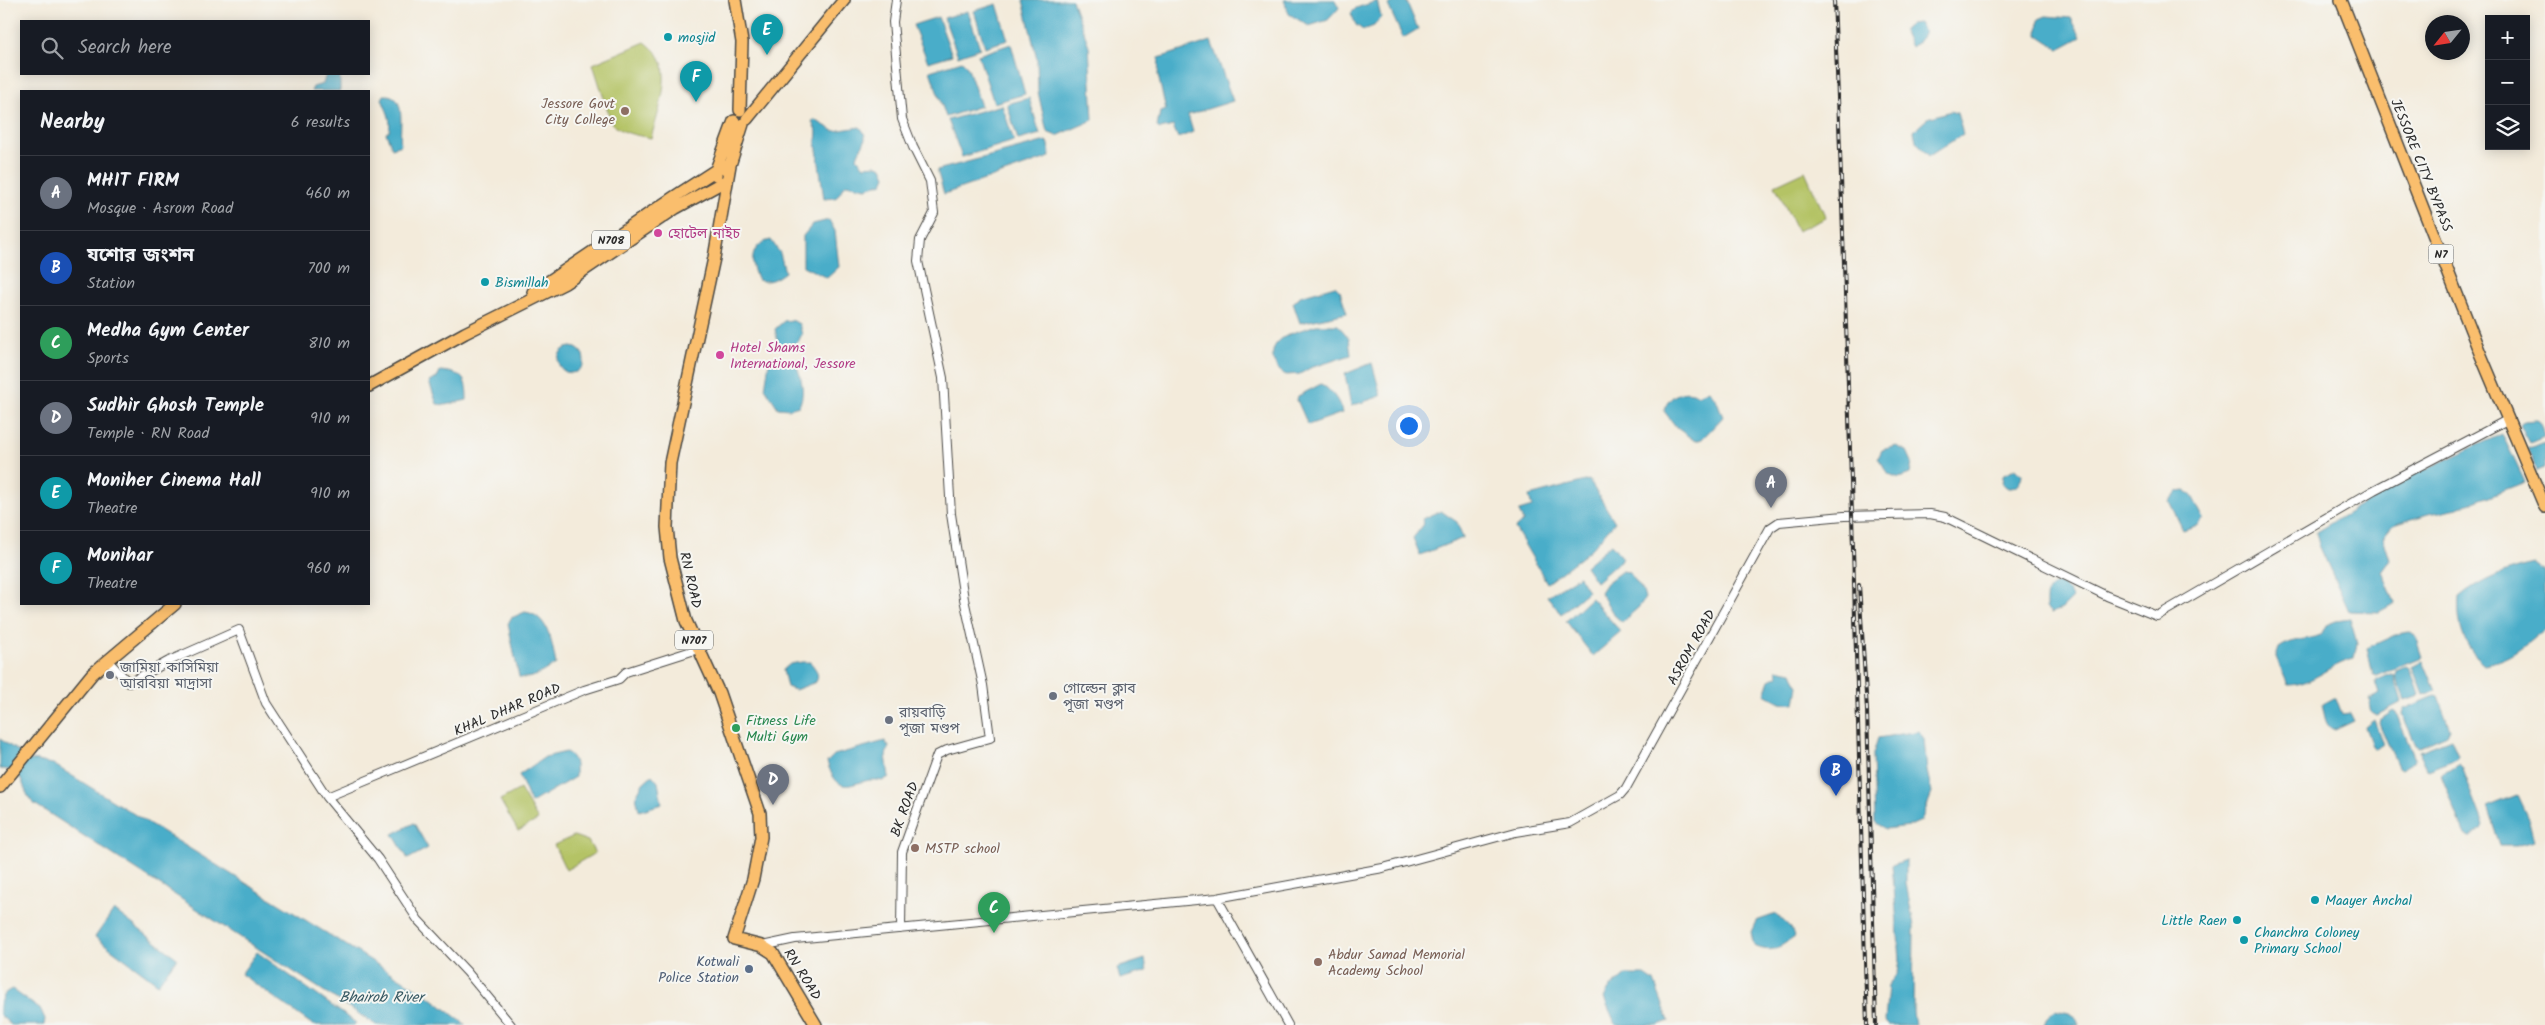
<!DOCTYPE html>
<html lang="en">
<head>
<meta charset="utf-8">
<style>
  :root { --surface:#171b24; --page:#20242c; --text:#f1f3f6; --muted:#9ea1a6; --line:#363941; --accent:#7c3aed }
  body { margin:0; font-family:Kalam,"Noto Sans Bengali",sans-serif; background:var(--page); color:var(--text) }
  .controls { position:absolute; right:15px; top:15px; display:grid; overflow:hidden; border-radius:0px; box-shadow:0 2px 12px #0003 }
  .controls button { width:45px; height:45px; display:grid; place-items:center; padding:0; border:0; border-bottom:1px solid var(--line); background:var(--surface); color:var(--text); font:25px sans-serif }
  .compass { position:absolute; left:2425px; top:15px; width:45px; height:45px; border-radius:50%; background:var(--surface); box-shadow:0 2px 12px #0003; rotate:240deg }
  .you { position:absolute; left:1408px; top:425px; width:18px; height:18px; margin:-12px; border:4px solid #fff; border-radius:50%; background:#1a73e8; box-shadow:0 0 0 8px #1a73e833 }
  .badge { display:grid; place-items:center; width:32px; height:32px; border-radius:50%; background:var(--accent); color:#fff; font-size:16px; font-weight:700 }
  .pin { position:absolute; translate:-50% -41px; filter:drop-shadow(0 1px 2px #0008) }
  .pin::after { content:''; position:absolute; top:26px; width:18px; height:15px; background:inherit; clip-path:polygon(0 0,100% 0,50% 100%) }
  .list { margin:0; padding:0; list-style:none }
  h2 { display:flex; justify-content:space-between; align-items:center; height:65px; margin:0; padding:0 20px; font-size:21px }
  h2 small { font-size:16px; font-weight:400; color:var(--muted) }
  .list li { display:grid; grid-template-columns:32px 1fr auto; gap:15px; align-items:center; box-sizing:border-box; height:75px; padding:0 20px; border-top:1px solid var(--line) }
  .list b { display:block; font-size:19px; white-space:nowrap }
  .list p { margin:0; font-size:16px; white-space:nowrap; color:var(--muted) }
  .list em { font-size:16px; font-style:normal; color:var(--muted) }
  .icon { flex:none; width:28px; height:28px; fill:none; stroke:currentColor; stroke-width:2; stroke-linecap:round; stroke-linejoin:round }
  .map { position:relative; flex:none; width:2545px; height:1025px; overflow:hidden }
  .search { position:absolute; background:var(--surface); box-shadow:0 2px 12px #0003; left:20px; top:20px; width:350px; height:55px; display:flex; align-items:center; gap:12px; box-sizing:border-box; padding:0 18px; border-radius:0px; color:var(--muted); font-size:19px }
  .panel { position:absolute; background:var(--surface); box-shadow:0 2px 12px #0003; left:20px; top:90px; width:350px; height:515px; border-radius:0px }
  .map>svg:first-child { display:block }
</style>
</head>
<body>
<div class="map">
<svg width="2545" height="1025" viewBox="0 0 2545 1025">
  <rect width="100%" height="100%" fill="#f6f6f2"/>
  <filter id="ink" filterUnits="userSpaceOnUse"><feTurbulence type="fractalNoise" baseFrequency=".02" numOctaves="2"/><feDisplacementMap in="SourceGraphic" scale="10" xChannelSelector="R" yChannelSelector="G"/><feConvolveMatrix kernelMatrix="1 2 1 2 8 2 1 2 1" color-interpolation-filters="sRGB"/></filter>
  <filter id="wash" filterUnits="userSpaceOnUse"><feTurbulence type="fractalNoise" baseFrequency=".0096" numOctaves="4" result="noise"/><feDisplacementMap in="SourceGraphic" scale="20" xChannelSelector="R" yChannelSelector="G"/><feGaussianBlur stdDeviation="1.12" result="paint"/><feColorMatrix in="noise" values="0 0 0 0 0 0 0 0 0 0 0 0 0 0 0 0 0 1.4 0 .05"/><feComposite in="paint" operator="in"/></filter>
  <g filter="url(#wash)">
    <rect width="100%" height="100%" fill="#f3ebdb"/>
    <!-- green -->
    <path fill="#b4c365" stroke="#707748" d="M 645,42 C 650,46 656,51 659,56 C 672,77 657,116 651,138 C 636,135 624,134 612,124 L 593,64 Z
      M 1805,171 L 1826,218 L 1797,231 L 1775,185 Z
      M 520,789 L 538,820 L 518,831 L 500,800 Z
      M 574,836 L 588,841 L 595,853 L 566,870 L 554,845 Z"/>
    <!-- water -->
    <path fill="#4aadc9" stroke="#3a6c7a" d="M 1023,0 L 1072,0 L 1089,46 L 1093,120 L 1057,136 L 1047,132 L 1038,92 L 1037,59 Z
      M 1284,0 L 1335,0 L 1339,8 L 1328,20 L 1309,26 L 1289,14 Z
      M 1398,0 L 1406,0 L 1418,29 L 1403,38 L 1388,5 Z
      M 1377,1 L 1381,17 L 1374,26 L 1363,30 L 1356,25 L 1351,13 L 1356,8 Z
      M 997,4 L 1008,40 L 985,47 L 974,11 Z
      M 968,11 L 980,48 L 958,56 L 944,18 Z
      M 2046,16 L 2071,18 L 2081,37 L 2059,49 L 2038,35 L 2039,19 Z
      M 938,17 L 952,55 L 928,62 L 913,25 Z
      M 1919,23 L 1924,32 L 1920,40 L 1911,47 L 1903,30 L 1910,24 Z
      M 1211,41 L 1233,101 L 1188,115 L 1193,132 L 1178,138 L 1173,126 L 1160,129 L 1157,127 L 1160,112 L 1166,110 L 1158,75 L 1159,58 Z
      M 1011,44 L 1025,94 L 994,103 L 978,55 Z
      M 962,61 L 967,66 L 981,106 L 946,117 L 930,71 Z
      M 326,74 L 340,74 L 340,91 L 311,91 L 313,87 L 323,84 Z
      M 384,95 C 409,93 398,132 401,145 L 392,148 L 386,133 L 389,131 C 392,118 386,110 382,99 Z
      M 1029,98 L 1040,134 L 1018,140 L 1007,104 Z
      M 1002,105 L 1014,141 L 962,157 L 948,120 Z
      M 1951,111 L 1957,113 L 1963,134 L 1929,156 L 1916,141 L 1914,131 L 1928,118 Z
      M 815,120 L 834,131 L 860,127 C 872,141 859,146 857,158 L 864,166 L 877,165 L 882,167 L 886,176 L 883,183 L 866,188 L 846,184 L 836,198 L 824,199 L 816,142 L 817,132 L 812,122 Z
      M 1046,141 L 1049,144 L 1050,157 L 944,194 L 937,170 Z
      M 829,220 L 835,231 L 839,267 L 827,278 L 803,266 L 803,236 L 813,224 Z
      M 771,240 L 780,253 L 785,272 C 776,279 769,283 758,280 C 749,264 750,244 771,240 Z
      M 1335,286 L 1340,291 L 1347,313 L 1300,323 L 1293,303 L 1300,296 Z
      M 792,320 L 799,324 L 802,334 L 798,342 L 789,345 L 778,344 L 775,329 L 784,321 Z
      M 1316,325 L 1338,325 L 1349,338 L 1351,355 L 1310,368 L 1300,374 L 1286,375 C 1279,371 1274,366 1273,357 C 1270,336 1300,331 1316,325 Z
      M558 360a13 13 0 1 1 26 0a13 13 0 1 1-26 0Z
      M 775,359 L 794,361 C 801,374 806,392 799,406 L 789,409 L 778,408 L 765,388 L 769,363 Z
      M 1372,363 L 1381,396 L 1351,406 L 1345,374 Z
      M 440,371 C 463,373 467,378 467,400 L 445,405 L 437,404 L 429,382 L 437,378 Z
      M 1321,384 C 1331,390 1340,401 1342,413 L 1308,425 L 1297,400 L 1298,396 Z
      M 1709,390 L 1717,401 L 1723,417 L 1702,439 L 1695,441 L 1677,428 L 1664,411 C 1668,395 1684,388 1698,395 Z
      M 2537,420 L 2540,422 L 2544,437 L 2530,443 L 2520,425 L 2524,421 Z
      M 2502,434 L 2525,482 L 2458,508 L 2428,514 L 2393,525 L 2383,537 L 2390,560 L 2382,571 L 2395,603 L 2379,612 L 2349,611 L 2319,545 L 2316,532 L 2406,478 Z
      M 2541,443 L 2545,444 L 2545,468 L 2537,471 L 2533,458 L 2527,449 Z
      M 1896,446 L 1907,451 L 1912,462 L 1910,474 L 1899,478 L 1889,474 L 1878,458 L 1882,450 Z
      M 2016,468 L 2022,474 C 2021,482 2017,489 2008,488 L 2002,484 L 2003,475 Z
      M 1589,480 L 1615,522 L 1589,551 L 1547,583 L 1515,528 L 1523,521 L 1519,511 L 1532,507 L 1529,496 Z
      M 2185,491 L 2191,494 L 2204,519 L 2198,525 L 2183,530 L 2169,501 L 2177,492 Z
      M 1441,511 L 1457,522 L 1463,538 L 1420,555 L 1413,538 L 1424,524 L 1422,519 Z
      M 1611,544 L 1623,558 L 1596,582 L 1585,566 Z
      M 2535,564 L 2545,572 L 2545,629 C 2523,646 2513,659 2484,664 C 2463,646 2457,625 2459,598 C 2480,580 2509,569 2535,564 Z
      M 1622,571 L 1629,572 L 1643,591 L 1645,598 L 1639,607 L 1622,622 L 1614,615 L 1600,592 L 1606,583 Z
      M 1579,576 L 1588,591 L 1561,614 L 1547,596 Z
      M 2058,584 L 2063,585 L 2073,598 L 2062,609 L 2051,613 L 2046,608 C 2046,596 2045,587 2058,584 Z
      M 1591,598 L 1621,632 L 1593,656 L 1566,621 Z
      M 525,612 C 549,615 552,644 556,664 C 544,670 533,681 519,677 L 508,624 L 511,618 Z
      M 2350,619 L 2357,643 L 2354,659 C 2330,664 2313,685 2288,685 L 2276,657 L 2279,648 C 2291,639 2307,640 2321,635 L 2326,625 L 2336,621 Z
      M 2409,632 L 2415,636 L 2422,657 L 2376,676 L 2373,675 L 2367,648 L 2397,634 Z
      M 2423,660 L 2436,691 L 2423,695 L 2412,666 Z
      M 802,662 L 810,662 C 816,669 820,674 816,682 L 795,690 L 787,687 L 783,670 L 790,664 Z
      M 2407,666 L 2410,668 L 2419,695 L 2405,700 L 2395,675 L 2396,671 Z
      M 1777,669 L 1792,672 L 1798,686 L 1795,704 L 1780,702 L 1765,694 L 1770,680 L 1778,676 Z
      M 2391,674 L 2394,675 L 2402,702 L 2377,715 L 2372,712 L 2369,699 L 2379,694 L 2375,682 L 2376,680 Z
      M 2435,696 L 2438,697 L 2450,729 L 2447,735 L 2420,747 L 2416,745 L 2402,714 L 2404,709 Z
      M 2333,698 L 2336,698 L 2342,714 L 2350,713 L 2354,721 L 2335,730 C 2324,727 2325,714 2322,704 Z
      M 2393,711 L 2396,713 L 2415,759 L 2413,762 L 2401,769 L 2398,767 L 2379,723 L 2380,720 Z
      M 2374,720 L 2383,744 L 2376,749 L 2372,746 L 2365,727 Z
      M 1919,731 L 1924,739 L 1927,771 L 1932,793 L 1921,821 L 1910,826 L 1885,829 L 1875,822 L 1873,754 L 1878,738 Z
      M 0,739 L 31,760 L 53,764 L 430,997 L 466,1025 L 376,1025 L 33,803 C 18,786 28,770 0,769 Z
      M 2451,739 L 2458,755 L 2456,759 L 2427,770 L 2421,758 L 2420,751 Z
      M 885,741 L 889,747 L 886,755 L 889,777 L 882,781 C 856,774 841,805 827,762 L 834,755 Z
      M 566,752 C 577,758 575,766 575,777 L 531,803 L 519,775 L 545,757 Z
      M 2459,764 L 2462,767 L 2484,825 L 2482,829 L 2469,837 L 2464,833 L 2441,775 Z
      M 652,775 L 658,782 L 662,804 L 639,811 L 636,796 L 643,783 Z
      M 2517,795 L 2529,821 L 2534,841 L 2518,846 L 2500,846 L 2487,807 Z
      M 414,823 L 428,848 L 408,859 L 393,834 Z
      M 1906,860 L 1906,883 L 1914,926 L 1913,1012 L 1915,1025 L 1888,1025 L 1885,1022 L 1888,985 L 1898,973 L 1900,959 L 1892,865 Z
      M 114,910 L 177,958 L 158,984 L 95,937 Z
      M 1776,914 L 1791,928 L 1794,937 C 1778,948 1773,954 1754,946 L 1751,932 L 1756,921 Z
      M 257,952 L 356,1023 L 354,1025 L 313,1025 L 241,974 Z
      M 1145,959 L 1147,971 L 1120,979 L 1117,968 Z
      M 1626,975 L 1645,975 L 1654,981 L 1669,1021 L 1658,1025 L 1616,1025 L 1604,998 L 1609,989 Z
      M 12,989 L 41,1010 L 45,1019 L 44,1025 L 11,1025 L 0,1015 C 0,1002 0,994 12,989 Z
      M 2055,1010 L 2069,1013 L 2076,1018 L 2079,1025 L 2044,1025 L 2047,1017 Z"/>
  </g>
  <g filter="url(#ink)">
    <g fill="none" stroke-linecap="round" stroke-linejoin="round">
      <defs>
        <path id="minor" d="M 896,0 L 893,22 L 902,119 L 913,147 L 930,181 L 934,213 L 920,240 L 918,261 L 943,378 L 951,514 L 964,599 L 983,685 L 990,738 L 947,750 L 937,755 L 902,852 L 901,929
          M 108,661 L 129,683 L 169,661 L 239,630 L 266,703 L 327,797 L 378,859 L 418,920 L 467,972 L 511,1025
          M 327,797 L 584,690 L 619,679 L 626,672 L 698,649
          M 1217,898 L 1288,1025
          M 762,946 L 795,939 L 1217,898 L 1383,868 L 1516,832 L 1570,823 L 1620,795 L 1626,788 L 1770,528 L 1779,522 L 1844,516 L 1930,514 L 1945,517 L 2107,596 L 2157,616 L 2374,490 L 2507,420"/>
        <path id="highway" d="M 735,0 L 742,42 L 740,110
          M 2341,0 L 2480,353 L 2545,507
          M 747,119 L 844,0
          M 743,124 L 730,165 L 714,258 L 670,463 L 667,527 L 670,558 L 686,621 L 719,693 L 760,813 L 761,837 L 753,879 L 734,939 L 762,946 L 773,953 L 816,1025
          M 716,175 L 716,170 L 734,121
          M 533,292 L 674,197 L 716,170 L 730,165
          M 369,386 L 465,333 L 565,283 L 676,208 L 727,180
          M 0,787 L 92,674 L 175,604"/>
      </defs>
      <!-- minor casing -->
      <use href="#minor" stroke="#494845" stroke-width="10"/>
      <!-- highway casing -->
      <use href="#highway" stroke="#494845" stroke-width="14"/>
      <!-- minor -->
      <use href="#minor" stroke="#fff" stroke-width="8"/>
      <!-- highway -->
      <use href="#highway" stroke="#fabe6d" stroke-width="11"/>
      <defs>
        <path id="rail" d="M 1834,0 C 1849,341 1856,683 1867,1025
          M 1859,585 L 1867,710 L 1876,1025"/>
      </defs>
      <!-- rail casing -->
      <use href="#rail" stroke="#2b2b2b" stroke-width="4"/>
      <!-- rail -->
      <use href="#rail" stroke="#f6f6f2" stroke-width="2" stroke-dasharray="5.5" stroke-linecap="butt"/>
    </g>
  </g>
  <!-- markers -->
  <g fill="#0f9aa8" stroke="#f6f6f2" stroke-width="2">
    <circle cx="668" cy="37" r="5"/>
    <circle cx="485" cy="282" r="5"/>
    <circle cx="2315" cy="900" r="5"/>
    <circle cx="2237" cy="920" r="5"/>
    <circle cx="2244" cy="940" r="5"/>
  </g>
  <g fill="#8d6e63" stroke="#f6f6f2" stroke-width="2">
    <circle cx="625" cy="111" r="5"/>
    <circle cx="915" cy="848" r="5"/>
    <circle cx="1318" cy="962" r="5"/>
  </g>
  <g fill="#d1479c" stroke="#f6f6f2" stroke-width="2">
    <circle cx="658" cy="233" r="5"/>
    <circle cx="720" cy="355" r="5"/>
  </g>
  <g fill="#6b7280" stroke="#f6f6f2" stroke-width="2">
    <circle cx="110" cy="675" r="5"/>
    <circle cx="1053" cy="696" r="5"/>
    <circle cx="889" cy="720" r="5"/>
  </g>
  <circle fill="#2e9e5b" stroke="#f6f6f2" stroke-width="2" cx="736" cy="728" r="5"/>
  <circle fill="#5c6f8a" stroke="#f6f6f2" stroke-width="2" cx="749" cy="969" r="5"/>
  <g text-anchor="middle" stroke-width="4" stroke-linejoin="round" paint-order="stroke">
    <!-- shield labels -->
    <g fill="#f6f6f2" stroke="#686867" stroke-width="1">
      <rect x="592" y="230.5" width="38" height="19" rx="4"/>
      <rect x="2428.5" y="244.5" width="25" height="19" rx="4"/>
      <rect x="675" y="630.5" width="38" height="19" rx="4"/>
    </g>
    <g font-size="12" font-weight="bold" fill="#2b2b2b">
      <text x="611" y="244">N708</text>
      <text x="2441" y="258">N7</text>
      <text x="694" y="644">N707</text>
    </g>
    <!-- culture labels -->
    <g font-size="14" fill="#0d838f" stroke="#f6f6f2" text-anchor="start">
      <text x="678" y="42">mosjid</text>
      <text x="495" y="287">Bismillah</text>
      <text x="2325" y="905">Maayer Anchal</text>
      <text x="2227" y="925" text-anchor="end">Little Raen</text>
      <text x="2254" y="937">Chanchra Coloney<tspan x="2254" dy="16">Primary School</tspan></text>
    </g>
    <!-- education labels -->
    <g font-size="14" fill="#785e54" stroke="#f6f6f2" text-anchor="start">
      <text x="615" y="108" text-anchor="end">Jessore Govt<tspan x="615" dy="16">City College</tspan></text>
      <text x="925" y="853">MSTP school</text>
      <text x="1328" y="959">Abdur Samad Memorial<tspan x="1328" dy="16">Academy School</tspan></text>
    </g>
    <!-- street labels -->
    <g font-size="14" fill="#2b2b2b" stroke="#f6f6f2">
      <text transform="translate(2422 165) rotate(68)" y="5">JESSORE CITY BYPASS</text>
      <text transform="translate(691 580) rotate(77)" y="5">RN ROAD</text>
      <text transform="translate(1691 647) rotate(-61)" y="5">ASROM ROAD</text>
      <text transform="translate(507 709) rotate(-23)" y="5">KHAL DHAR ROAD</text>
      <text transform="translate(904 809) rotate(-70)" y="5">BK ROAD</text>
      <text transform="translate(803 974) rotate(58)" y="5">RN ROAD</text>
    </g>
    <!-- hotel labels -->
    <g font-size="14" fill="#b23c85" stroke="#f6f6f2" text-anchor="start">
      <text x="668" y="238">হোটেল নাইচ</text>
      <text x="730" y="352">Hotel Shams<tspan x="730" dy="16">International, Jessore</tspan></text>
    </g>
    <!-- worship labels -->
    <g font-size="14" fill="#5b616d" stroke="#f6f6f2" text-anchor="start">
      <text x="120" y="672">জামিয়া কাসিমিয়া<tspan x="120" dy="16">আরবিয়া মাদ্রাসা</tspan></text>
      <text x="1063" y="693">গোল্ডেন ক্লাব<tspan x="1063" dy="16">পূজা মণ্ডপ</tspan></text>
      <text x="899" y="717">রায়বাড়ি<tspan x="899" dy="16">পূজা মণ্ডপ</tspan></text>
    </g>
    <!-- leisure labels -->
    <g font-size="14" fill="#27864d" stroke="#f6f6f2" text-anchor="start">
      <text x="746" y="725">Fitness Life<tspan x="746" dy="16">Multi Gym</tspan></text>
    </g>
    <!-- service labels -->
    <g font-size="14" fill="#4e5e75" stroke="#f6f6f2" text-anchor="end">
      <text x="739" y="966">Kotwali<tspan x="739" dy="16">Police Station</tspan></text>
    </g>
    <!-- water labels -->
    <g font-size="15" font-style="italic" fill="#365862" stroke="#f6f6f2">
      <text x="381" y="1002">Bhairob River</text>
    </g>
  </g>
</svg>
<div class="controls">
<button>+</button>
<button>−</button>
<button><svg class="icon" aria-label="layers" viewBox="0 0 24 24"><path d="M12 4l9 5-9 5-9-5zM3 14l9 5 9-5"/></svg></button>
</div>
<svg class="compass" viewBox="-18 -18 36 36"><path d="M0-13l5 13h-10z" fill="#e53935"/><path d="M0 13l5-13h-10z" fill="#9ea1a6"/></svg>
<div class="you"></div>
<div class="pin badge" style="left:1771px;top:508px;background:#6b7280">A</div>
<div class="pin badge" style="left:1836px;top:796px;background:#1a4fb4">B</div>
<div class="pin badge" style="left:994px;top:933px;background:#2e9e5b">C</div>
<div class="pin badge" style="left:773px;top:805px;background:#6b7280">D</div>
<div class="pin badge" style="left:767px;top:55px;background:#0f9aa8">E</div>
<div class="pin badge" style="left:696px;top:102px;background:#0f9aa8">F</div>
<div class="search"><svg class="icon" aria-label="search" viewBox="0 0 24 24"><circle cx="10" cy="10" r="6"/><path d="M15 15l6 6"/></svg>Search here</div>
<section class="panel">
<h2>Nearby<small>6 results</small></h2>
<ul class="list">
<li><span class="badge" style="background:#6b7280">A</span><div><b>MHIT FIRM</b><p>Mosque · Asrom Road</p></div><em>460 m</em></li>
<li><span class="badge" style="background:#1a4fb4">B</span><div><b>যশোর জংশন</b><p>Station</p></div><em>700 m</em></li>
<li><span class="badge" style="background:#2e9e5b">C</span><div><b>Medha Gym Center</b><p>Sports</p></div><em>810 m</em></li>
<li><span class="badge" style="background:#6b7280">D</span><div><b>Sudhir Ghosh Temple</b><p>Temple · RN Road</p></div><em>910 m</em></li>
<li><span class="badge" style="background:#0f9aa8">E</span><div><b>Moniher Cinema Hall</b><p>Theatre</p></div><em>910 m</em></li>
<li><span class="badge" style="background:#0f9aa8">F</span><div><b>Monihar</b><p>Theatre</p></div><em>960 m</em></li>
</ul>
</section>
</div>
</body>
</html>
